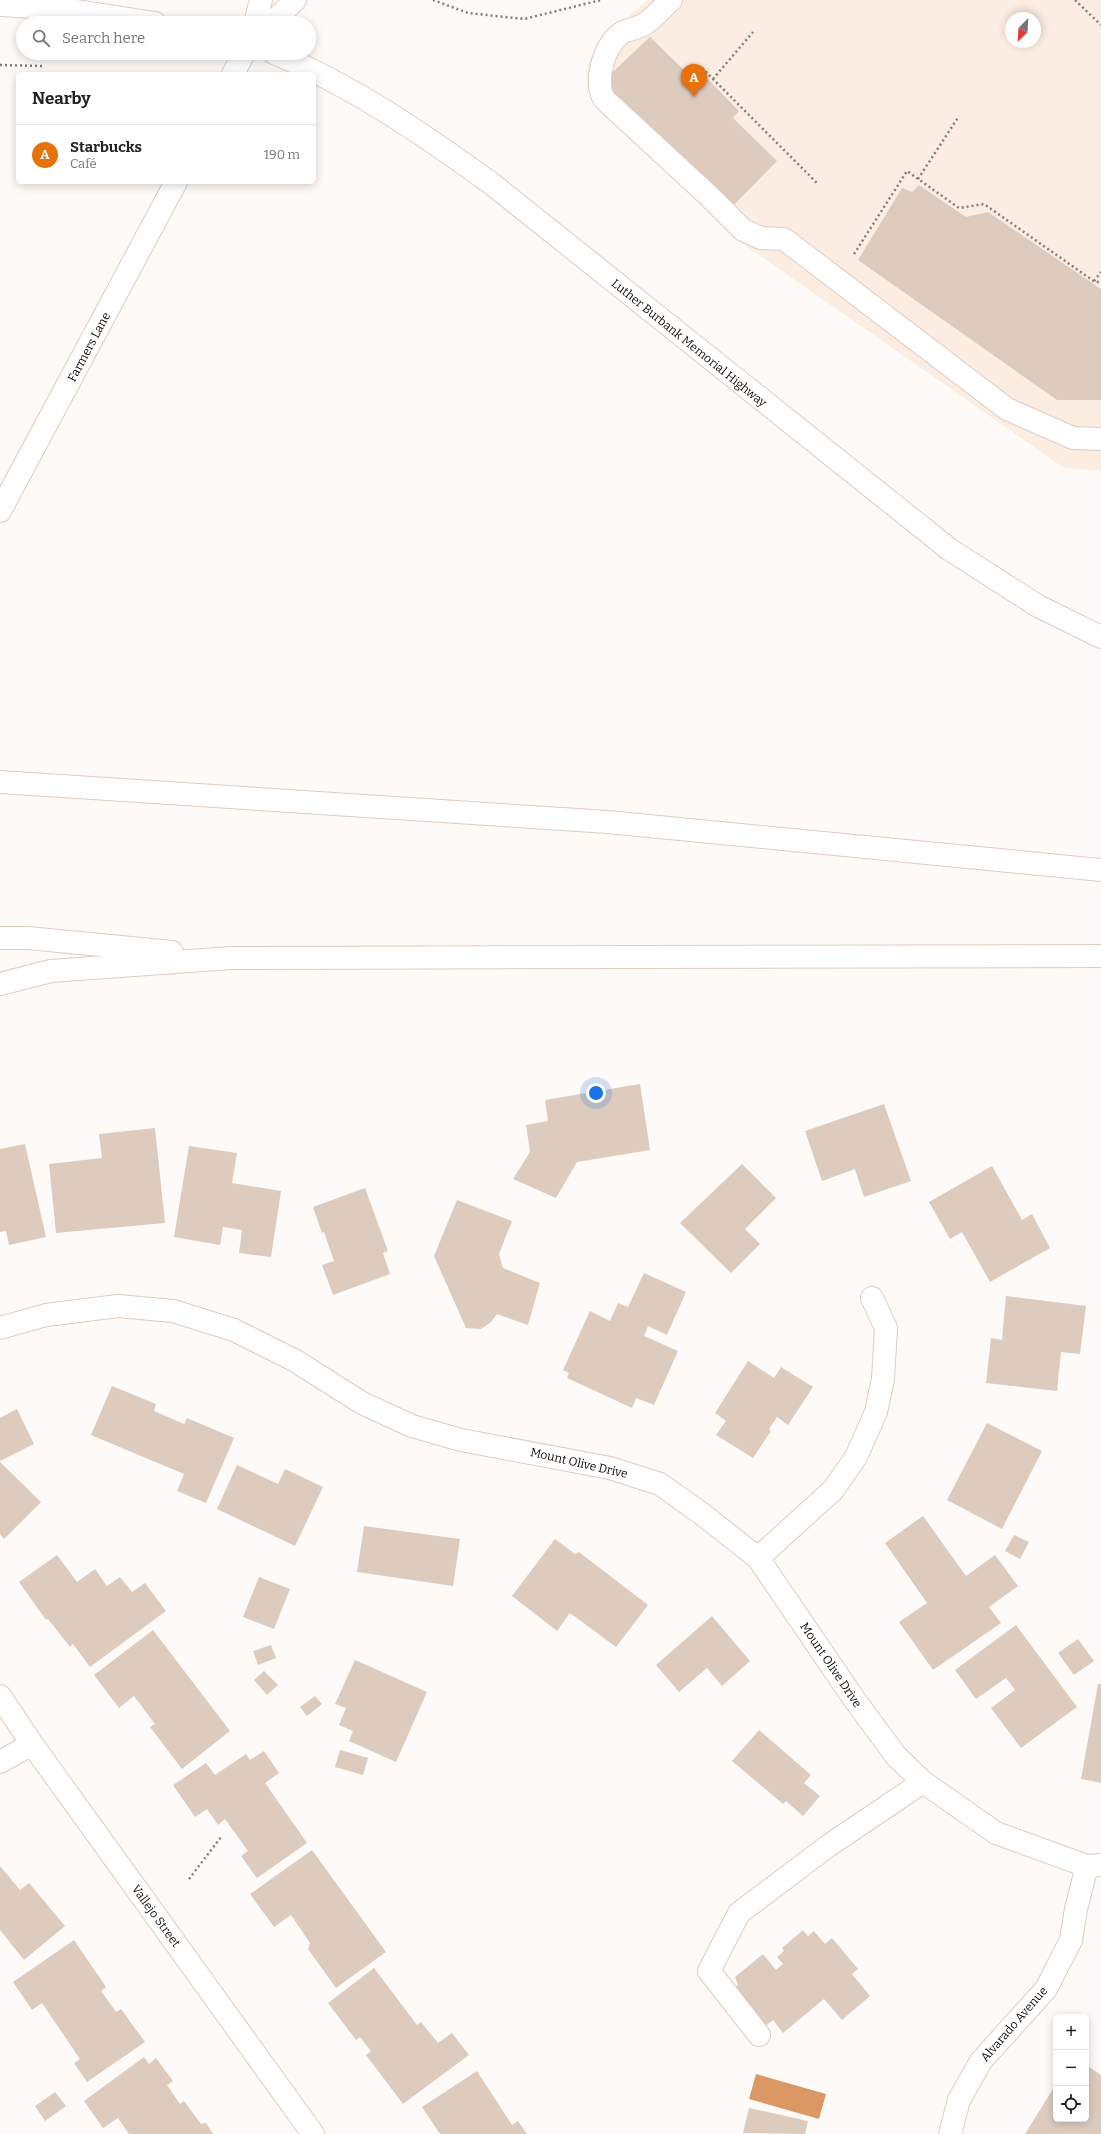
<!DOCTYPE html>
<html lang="en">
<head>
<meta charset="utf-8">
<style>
  :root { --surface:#fff; --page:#f2f2f2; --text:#222; --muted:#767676; --line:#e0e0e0; --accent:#357d86 }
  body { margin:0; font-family:Bitter,serif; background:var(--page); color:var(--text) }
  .controls { position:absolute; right:12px; bottom:12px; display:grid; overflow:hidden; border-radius:6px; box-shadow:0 2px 10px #0003 }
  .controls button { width:36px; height:36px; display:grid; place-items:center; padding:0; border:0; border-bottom:1px solid var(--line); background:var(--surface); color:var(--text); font:20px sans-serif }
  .compass { position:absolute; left:1005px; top:12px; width:36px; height:36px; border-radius:50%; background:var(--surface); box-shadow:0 2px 10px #0003; rotate:204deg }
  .you { position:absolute; left:596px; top:1093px; width:14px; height:14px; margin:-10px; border:3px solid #fff; border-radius:50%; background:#1a73e8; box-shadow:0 0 0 6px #1a73e833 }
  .badge { display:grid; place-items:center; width:26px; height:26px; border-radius:50%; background:var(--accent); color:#fff; font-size:13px; font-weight:700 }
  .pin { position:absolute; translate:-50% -33px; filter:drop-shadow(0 1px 2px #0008) }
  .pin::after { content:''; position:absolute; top:21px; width:14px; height:12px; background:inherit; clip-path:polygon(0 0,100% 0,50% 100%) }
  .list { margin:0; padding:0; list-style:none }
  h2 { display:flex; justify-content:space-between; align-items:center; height:52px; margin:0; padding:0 16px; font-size:17px }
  h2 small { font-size:13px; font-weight:400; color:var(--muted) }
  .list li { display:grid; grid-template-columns:26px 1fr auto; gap:12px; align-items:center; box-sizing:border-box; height:60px; padding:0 16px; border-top:1px solid var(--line) }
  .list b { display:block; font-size:15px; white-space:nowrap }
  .list p { margin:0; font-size:13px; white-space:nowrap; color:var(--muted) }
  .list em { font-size:13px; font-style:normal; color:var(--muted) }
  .icon { flex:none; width:22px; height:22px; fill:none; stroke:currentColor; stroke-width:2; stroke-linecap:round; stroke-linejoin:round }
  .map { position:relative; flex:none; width:1101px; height:2134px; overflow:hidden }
  .search { position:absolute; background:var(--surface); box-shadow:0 2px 10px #0003; left:16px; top:16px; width:300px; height:44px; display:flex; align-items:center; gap:10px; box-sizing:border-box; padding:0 14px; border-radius:22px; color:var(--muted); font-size:15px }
  .panel { position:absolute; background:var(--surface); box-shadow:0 2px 10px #0003; left:16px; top:72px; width:300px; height:112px; border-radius:6px }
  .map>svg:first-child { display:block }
</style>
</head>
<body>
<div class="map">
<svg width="1101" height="2134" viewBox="0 0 1101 2134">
  <rect width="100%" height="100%" fill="#fefaf7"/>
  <!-- built -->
  <path fill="#fcede2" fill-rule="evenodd" d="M 648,0 L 1101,0 L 1101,471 L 1064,468 L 739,241 L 587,93 L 586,69 L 597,43 ZM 1011,18 L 1035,18 L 1035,42 L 1011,42 Z"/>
  <!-- water -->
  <path fill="#dc9864" d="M 756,2074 L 826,2094 L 819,2119 L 749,2099 Z"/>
  <!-- building -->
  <path fill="#ddcbbe" d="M 650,37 L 685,71 L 692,63 L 739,111 L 733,118 L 777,161 L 729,210 L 602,82 Z
    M 919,185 L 966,217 L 988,212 L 1101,289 L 1101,400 L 1057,400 L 858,260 L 902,188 L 912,192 Z
    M 640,1084 L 650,1150 L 577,1162 L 556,1198 L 513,1179 L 530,1152 L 526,1125 L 548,1121 L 545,1100 Z
    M 884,1104 L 911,1181 L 864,1197 L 855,1169 L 822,1181 L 805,1131 Z
    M 155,1128 L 165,1223 L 56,1233 L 49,1164 L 102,1158 L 99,1134 Z
    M 25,1144 L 46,1237 L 9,1245 L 6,1231 L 0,1232 L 0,1149 Z
    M 189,1146 L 237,1153 L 232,1183 L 281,1191 L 271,1257 L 239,1253 L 242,1230 L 223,1227 L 220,1245 L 174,1237 Z
    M 742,1164 L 776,1198 L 745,1229 L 760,1244 L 731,1273 L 680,1223 Z
    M 992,1166 L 1022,1220 L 1032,1214 L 1050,1248 L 990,1282 L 962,1232 L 950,1239 L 929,1202 Z
    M 365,1188 L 388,1251 L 383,1253 L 390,1274 L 333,1295 L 322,1265 L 334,1261 L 324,1232 L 322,1233 L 313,1207 Z
    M 457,1200 L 512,1221 L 499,1254 L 503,1268 L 540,1283 L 528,1325 L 497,1314 L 491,1322 L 481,1329 L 466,1328 L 434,1256 Z
    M 644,1273 L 686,1292 L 667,1335 L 648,1326 L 644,1336 L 678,1351 L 654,1405 L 636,1398 L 632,1408 L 567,1378 L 569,1373 L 563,1370 L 590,1311 L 610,1321 L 618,1303 L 628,1307 Z
    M 1006,1296 L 1086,1306 L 1080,1354 L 1061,1352 L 1057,1391 L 986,1383 L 991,1338 L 1002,1340 Z
    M 748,1361 L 774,1378 L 781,1367 L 813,1387 L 788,1425 L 777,1417 L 769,1429 L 771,1431 L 753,1458 L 716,1435 L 726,1421 L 715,1413 Z
    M 112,1386 L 156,1404 L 154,1411 L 184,1424 L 187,1418 L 234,1438 L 206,1503 L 177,1491 L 184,1474 L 91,1435 Z
    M 17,1409 L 34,1444 L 0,1461 L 0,1418 Z
    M 987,1423 L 1042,1451 L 1002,1529 L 947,1500 Z
    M 0,1462 L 41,1502 L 4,1539 L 0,1534 Z
    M 237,1465 L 278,1484 L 285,1469 L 323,1487 L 295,1546 L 217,1509 Z
    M 923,1516 L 966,1576 L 995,1555 L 1018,1586 L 989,1607 L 1001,1623 L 933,1670 L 899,1622 L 927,1603 L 885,1543 Z
    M 364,1526 L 460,1539 L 453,1586 L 357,1572 Z
    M 1014,1535 L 1029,1542 L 1020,1559 L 1005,1551 Z
    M 555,1539 L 575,1554 L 579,1552 L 648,1605 L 616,1647 L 570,1613 L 557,1631 L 512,1596 Z
    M 57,1555 L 77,1582 L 95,1569 L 107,1586 L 120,1577 L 132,1592 L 145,1583 L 166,1611 L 90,1667 L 73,1644 L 70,1647 L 48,1619 L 46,1620 L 19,1582 Z
    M 259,1577 L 290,1589 L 274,1629 L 243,1617 Z
    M 712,1616 L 750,1661 L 722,1686 L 707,1668 L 679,1692 L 656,1665 Z
    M 1016,1625 L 1077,1707 L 1021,1748 L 991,1708 L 1015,1690 L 1006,1678 L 976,1699 L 955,1670 Z
    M 153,1630 L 230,1731 L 182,1769 L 150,1727 L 155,1724 L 134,1696 L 119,1708 L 94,1675 Z
    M 1078,1639 L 1094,1661 L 1074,1675 L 1058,1653 Z
    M 271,1645 L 276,1658 L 258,1665 L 253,1651 Z
    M 355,1660 L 427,1692 L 396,1762 L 349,1741 L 353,1731 L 339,1725 L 346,1708 L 335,1704 Z
    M 264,1671 L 278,1685 L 267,1695 L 254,1680 Z
    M 1098,1684 L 1101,1684 L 1101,1783 L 1081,1779 Z
    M 315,1696 L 322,1704 L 307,1716 L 300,1707 Z
    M 759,1730 L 811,1775 L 804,1783 L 820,1796 L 803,1816 L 786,1801 L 783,1804 L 732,1761 Z
    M 340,1750 L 368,1758 L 363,1775 L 335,1767 Z
    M 264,1751 L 279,1773 L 265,1783 L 307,1843 L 257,1878 L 241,1856 L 248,1851 L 225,1819 L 218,1825 L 207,1809 L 195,1817 L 173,1785 L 206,1763 L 215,1775 L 246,1754 L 250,1760 Z
    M 312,1850 L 386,1952 L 336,1988 L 308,1949 L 310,1943 L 291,1915 L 274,1927 L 250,1894 Z
    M 0,1866 L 20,1890 L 29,1883 L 65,1926 L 24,1960 L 0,1930 Z
    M 803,1930 L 808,1936 L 814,1931 L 825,1944 L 832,1938 L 858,1969 L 852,1974 L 870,1996 L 842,2020 L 824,1999 L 783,2033 L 773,2020 L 764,2027 L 732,1989 L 738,1985 L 735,1977 L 763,1954 L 776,1970 L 783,1964 L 777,1957 L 784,1951 L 782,1948 Z
    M 74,1940 L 106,1987 L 101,1991 L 116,2012 L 121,2009 L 145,2042 L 87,2082 L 74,2063 L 80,2059 L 42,2003 L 32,2010 L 13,1982 Z
    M 374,1968 L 417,2025 L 421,2022 L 438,2043 L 452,2033 L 469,2055 L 403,2104 L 366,2055 L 371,2051 L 360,2037 L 356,2040 L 328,2003 Z
    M 144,2057 L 149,2064 L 156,2058 L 173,2081 L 167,2085 L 180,2104 L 184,2101 L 201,2124 L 206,2123 L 213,2134 L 129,2134 L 118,2118 L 103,2128 L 84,2101 Z
    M 1086,2065 L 1101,2075 L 1101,2134 L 1025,2134 L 1056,2084 L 1056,2119 L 1086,2119 Z
    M 477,2071 L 512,2125 L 518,2121 L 527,2134 L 440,2134 L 422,2107 Z
    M 55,2092 L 66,2106 L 45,2121 L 35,2106 Z
    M 749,2108 L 808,2121 L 805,2134 L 743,2133 Z"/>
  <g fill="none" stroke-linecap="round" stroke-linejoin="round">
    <defs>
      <path id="minor" d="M 671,0 C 662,8 653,19 643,25 C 636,29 627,29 620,34 C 604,47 594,80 604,99 L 710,197 L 743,230 L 761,238 L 784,239 L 1007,409 L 1073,438 L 1101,439
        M 0,5 L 63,9 L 155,23
        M 255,23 L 261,0
        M 272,23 L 295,0
        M 0,1328 L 46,1315 L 118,1306 L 173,1311 L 234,1330 L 294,1360 L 362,1403 L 412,1426 L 461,1440 L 610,1468 L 660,1484 L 702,1514 L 758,1558 L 854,1699 L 896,1756 L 923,1782 L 996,1833 L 1087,1866 L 1101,1865
        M 758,1558 L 833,1490 L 856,1457 L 876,1412 L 883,1379 L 886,1328 L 872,1298
        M 0,1696 L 32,1744 L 313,2134
        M 0,1762 L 32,1744
        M 759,2035 L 709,1971 L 739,1913 L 828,1846 L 923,1782
        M 950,2134 L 959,2100 L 981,2061 L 1046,1989 L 1071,1940 L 1076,1909 L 1087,1866"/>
      <path id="major" d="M 233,74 L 244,53
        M 0,511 L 176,182"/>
      <path id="highway" d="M 274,53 C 353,86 423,134 492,184 L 949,549 L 1038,606 L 1101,637
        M 0,782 L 608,822 L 1101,870
        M 0,938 L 28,938 L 172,952
        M 0,984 L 51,971 L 231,958 L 1101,956"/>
    </defs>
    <!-- minor casing -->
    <use href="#minor" stroke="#deccc0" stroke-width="24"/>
    <!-- major casing -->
    <use href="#major" stroke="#deccc0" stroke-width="24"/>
    <!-- highway casing -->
    <use href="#highway" stroke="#deccc0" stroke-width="24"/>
    <!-- path -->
    <path stroke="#827d7a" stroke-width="2.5" stroke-dasharray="2 3" stroke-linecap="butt" d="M 433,0 L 468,13 L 524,19 L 601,0
      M 1075,0 L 1101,25
      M 0,65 L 42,66
      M 702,68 L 817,183
      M 713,79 L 753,32
      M 918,179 L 959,116
      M 854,254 L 907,171 L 959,208 L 984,204 L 1095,282 L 1101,282
      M 1094,281 L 1101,272
      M 189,1879 L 221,1837"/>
    <!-- minor -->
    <use href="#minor" stroke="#fff" stroke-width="22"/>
    <!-- major -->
    <use href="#major" stroke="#fff" stroke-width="22"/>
    <!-- highway -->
    <use href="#highway" stroke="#fff" stroke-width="22"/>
  </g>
  <g text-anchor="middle" stroke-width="3" stroke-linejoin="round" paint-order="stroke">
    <!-- street labels -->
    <g font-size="12" fill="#110b08" stroke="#fff">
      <text transform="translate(689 343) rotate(39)" y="4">Luther Burbank Memorial Highway</text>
      <text transform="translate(89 347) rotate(-62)" y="4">Farmers Lane</text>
      <text transform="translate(579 1463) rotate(13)" y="4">Mount Olive Drive</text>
      <text transform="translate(831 1665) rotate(56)" y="4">Mount Olive Drive</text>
      <text transform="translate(156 1916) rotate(54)" y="4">Vallejo Street</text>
      <text transform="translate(1014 2024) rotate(-49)" y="4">Alvarado Avenue</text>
    </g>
  </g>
</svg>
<div class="controls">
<button>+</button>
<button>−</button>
<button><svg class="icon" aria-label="locate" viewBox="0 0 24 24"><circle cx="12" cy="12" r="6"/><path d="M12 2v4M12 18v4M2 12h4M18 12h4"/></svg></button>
</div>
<svg class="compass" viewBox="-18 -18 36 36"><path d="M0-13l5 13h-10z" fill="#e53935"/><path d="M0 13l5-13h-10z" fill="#767676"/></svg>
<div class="you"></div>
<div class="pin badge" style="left:694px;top:97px;background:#e8710a">A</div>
<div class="search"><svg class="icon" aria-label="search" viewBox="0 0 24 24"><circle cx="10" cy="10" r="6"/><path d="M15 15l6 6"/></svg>Search here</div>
<section class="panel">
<h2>Nearby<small></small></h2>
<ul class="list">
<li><span class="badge" style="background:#e8710a">A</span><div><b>Starbucks</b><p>Café</p></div><em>190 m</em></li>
</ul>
</section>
</div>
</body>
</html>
